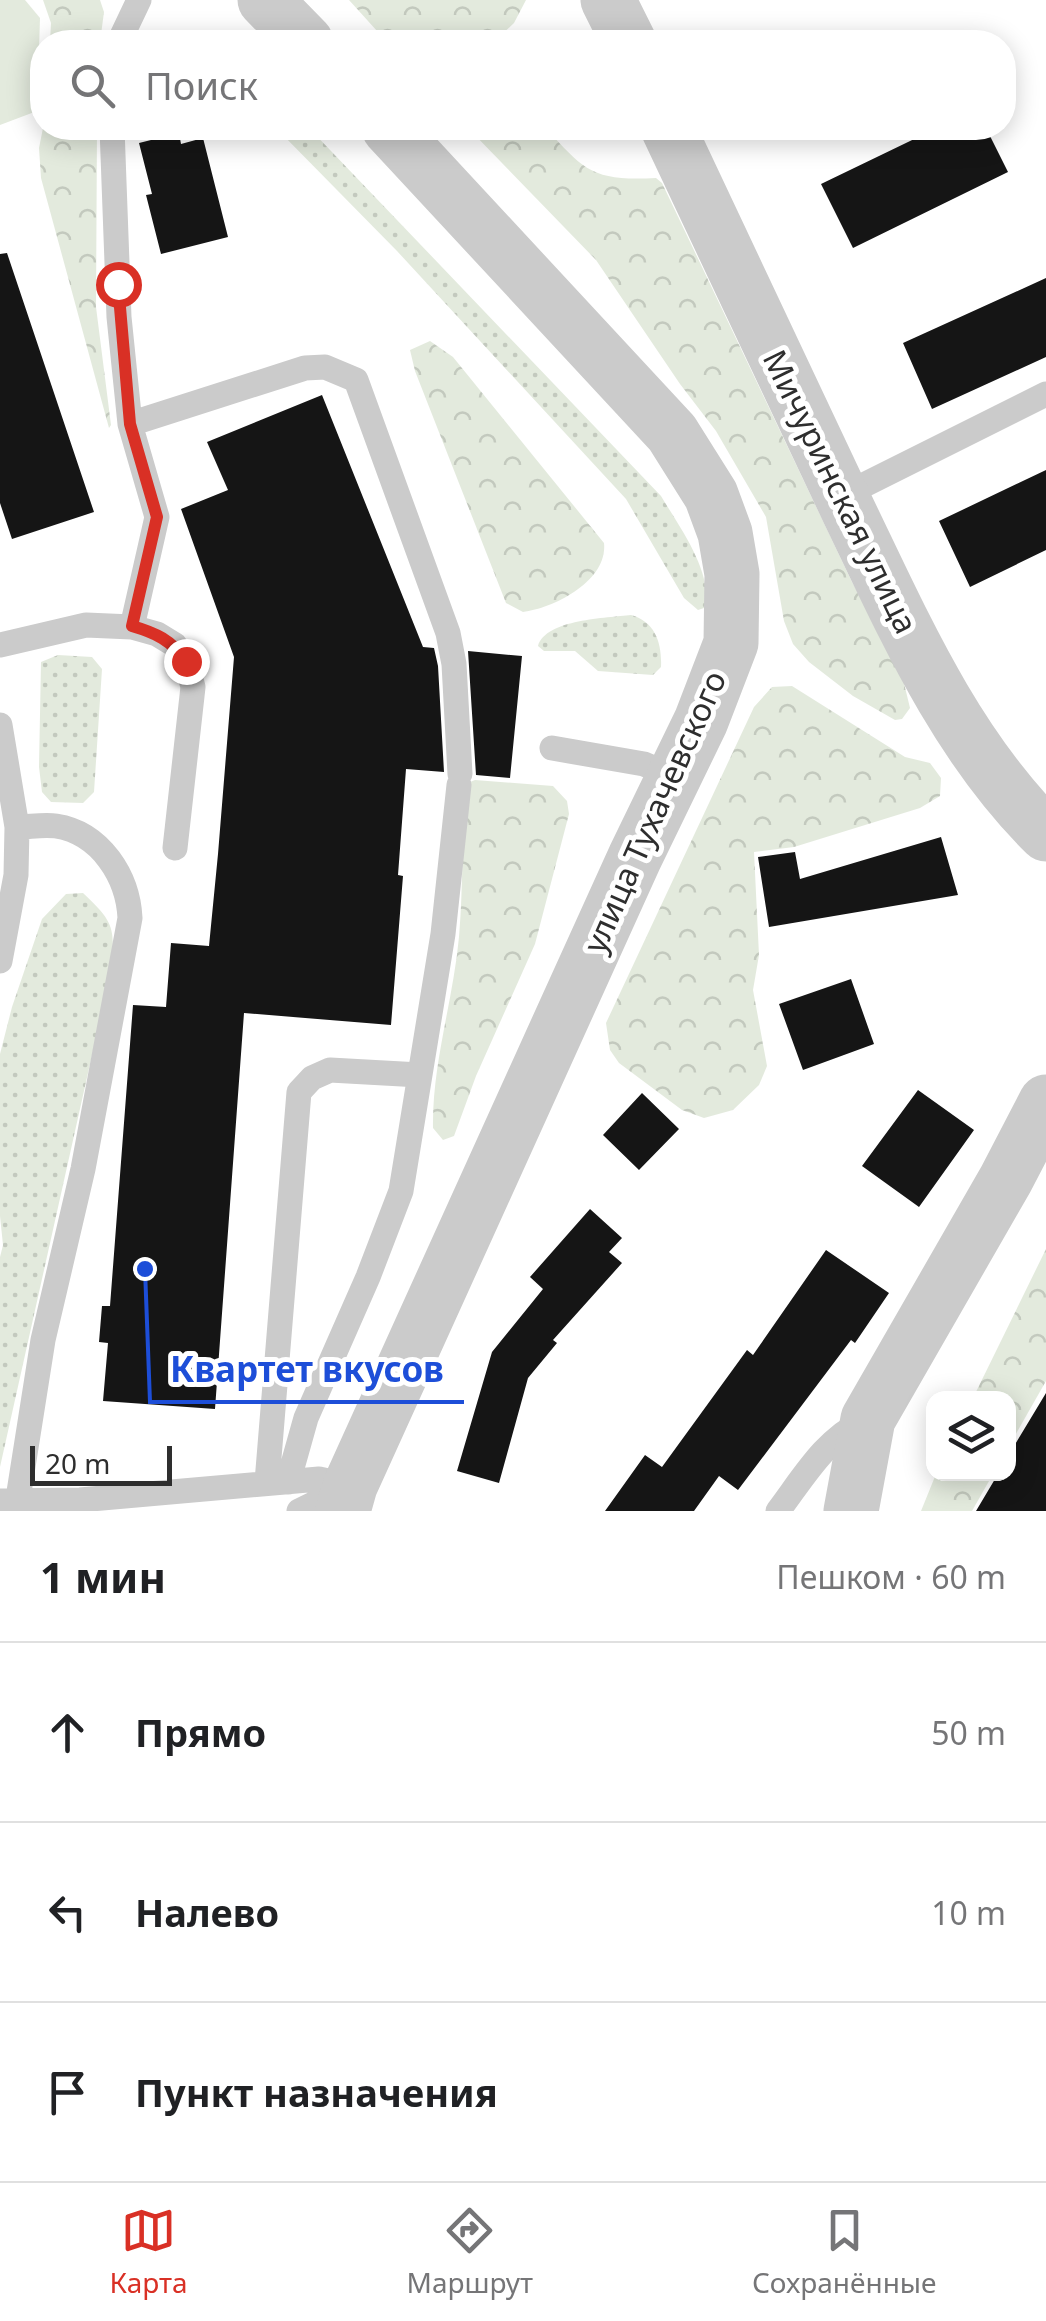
<!DOCTYPE html>
<html lang="ru">
<head>
<meta charset="utf-8">
<style>
  :root { --surface:#fff; --page:#f6f6f6; --text:#202124; --muted:#757577; --line:#e0e0e0; --accent:#d93025 }
  body { margin:0; font-family:"Noto Sans",sans-serif; background:var(--page); color:var(--text) }
  .controls { position:absolute; right:30px; bottom:30px; display:grid; overflow:hidden; border-radius:20px; box-shadow:0 5px 25px #0003 }
  .controls button { width:90px; height:90px; display:grid; place-items:center; padding:0; border:0; border-bottom:2px solid var(--line); background:var(--surface); color:var(--text); font:50px sans-serif }
  .scale { position:absolute; left:30px; bottom:25px; width:142px; box-sizing:border-box; padding-left:10px; border:5px solid #2e2e2e; border-top:0; font-size:28px; line-height:35px; white-space:nowrap; color:#2e2e2e; -webkit-text-stroke:8px #fff; paint-order:stroke }
  .stop { position:absolute; width:30px; height:30px; margin:-22px; border:8px solid #d93025; border-radius:50%; background:#fff }
  .stop.end { background:#d93025; border-color:#fff; box-shadow:0 2px 10px #0008 }
  .list { margin:0; padding:0; list-style:none }
  h2 { display:flex; justify-content:space-between; align-items:center; height:130px; margin:0; padding:0 40px; font-size:42px }
  h2 small { font-size:32px; font-weight:400; color:var(--muted) }
  .list li { display:grid; grid-template-columns:65px 1fr auto; gap:30px; align-items:center; box-sizing:border-box; height:180px; padding:0 40px; border-top:2px solid var(--line) }
  .list b { display:block; font-size:38px; white-space:nowrap }
  .list em { font-size:32px; font-style:normal; color:var(--muted) }
  .icon { flex:none; width:55px; height:55px; fill:none; stroke:currentColor; stroke-width:2; stroke-linecap:round; stroke-linejoin:round }
  .map { position:relative; flex:none; width:1046px; height:1511px; overflow:hidden }
  .search { position:absolute; background:var(--surface); box-shadow:0 5px 25px #0003; left:30px; right:30px; top:30px; height:110px; display:flex; align-items:center; gap:25px; box-sizing:border-box; padding:0 35px; border-radius:40px; color:var(--muted); font-size:38px }
  .sheet { height:670px; background:var(--surface) }
  nav { display:flex; justify-content:space-around; align-items:center; box-sizing:border-box; height:140px; border-top:2px solid var(--line); background:var(--surface); font-size:28px; color:var(--muted) }
  nav a { display:grid; justify-items:center; gap:5px }
  nav .on { color:var(--accent) }
  .map>svg:first-child { display:block }
</style>
</head>
<body>
<div class="map">
<svg width="1046" height="1511" viewBox="0 0 1046 1511">
  <defs>
    <pattern id="grass-dots" width="8" height="8" patternUnits="userSpaceOnUse" patternTransform="scale(2.5)"><rect width="8" height="8" fill="#e3eadd"/><path d="M2 2h.1M6 6h.1" fill="none" stroke="#c3c9be" stroke-width="1.8" stroke-linecap="round"/></pattern>
    <pattern id="forest-crowns" width="20" height="18" patternUnits="userSpaceOnUse" patternTransform="scale(2.5)"><rect width="20" height="18" fill="#e3eadd"/><path d="M2 6a3 3 0 1 1 6 0M12 15a3 3 0 1 1 6 0" fill="none" stroke="#c3c9be"/></pattern>
  </defs>
  <rect width="100%" height="100%" fill="#fff"/>
  <!-- grass -->
  <path fill="url(#grass-dots)" d="M 276,128 L 309,128 L 661,496 C 678,525 715,574 704,608 L 698,610 L 684,598 L 626,499 L 397,251 Z
    M 631,615 C 656,622 662,644 661,667 L 653,675 L 598,671 L 575,651 L 544,651 L 538,646 C 546,619 607,618 631,615 Z
    M 58,655 L 92,657 L 102,669 L 94,792 L 83,803 L 51,802 L 42,792 L 39,767 L 41,662 Z
    M 83,893 C 115,923 115,928 111,970 L 0,1467 L 0,1257 L 3,1245 L 0,1216 L 0,1054 L 12,1007 L 42,919 L 66,894 Z"/>
  <!-- forest -->
  <path fill="url(#forest-crowns)" d="M 43,0 L 100,0 L 104,12 L 100,42 L 50,42 L 51,23 Z
    M 349,0 L 526,0 L 514,23 L 494,42 L 387,42 Z
    M 43,128 L 97,128 L 96,307 L 111,425 L 109,428 L 41,178 L 39,148 Z
    M 468,128 L 546,128 C 585,172 594,181 656,178 L 662,183 L 852,582 L 903,679 L 910,708 L 902,719 L 895,720 L 853,696 L 809,662 L 793,644 L 784,621 L 766,517 L 716,431 L 680,384 L 596,260 Z
    M 430,341 L 453,357 L 604,543 C 608,581 554,608 523,612 L 506,603 L 415,371 L 410,350 Z
    M 792,686 L 905,757 L 930,763 L 941,778 L 940,796 L 920,808 L 794,847 L 754,852 L 759,955 L 753,990 L 767,1066 L 759,1085 L 733,1110 L 704,1118 L 682,1110 L 619,1063 L 610,1050 L 606,1023 L 754,707 L 772,687 Z
    M 475,780 L 553,786 L 567,801 L 569,814 L 535,944 L 476,1076 L 454,1136 L 443,1140 L 433,1128 C 432,1063 453,1002 459,937 C 464,885 460,833 470,782 Z
    M 1046,1249 L 1046,1381 L 1009,1446 L 1008,1398 L 973,1398 Z
    M 936,1474 L 993,1474 L 972,1511 L 921,1511 Z"/>
  <!-- park -->
  <path fill="#e3eadd" d="M 0,0 L 25,0 L 40,18 L 37,111 L 0,125 Z"/>
  <!-- building -->
  <path fill="#151515" d="M 937,128 L 986,128 L 1008,172 L 853,248 L 821,184 Z
    M 179,133 L 181,144 L 203,138 L 228,237 L 161,254 L 146,195 L 152,194 L 139,143 Z
    M 7,253 L 94,512 L 12,539 L 0,503 L 0,254 Z
    M 1046,278 L 1046,357 L 932,409 L 903,343 Z
    M 322,395 L 423,647 L 434,648 L 438,666 L 444,772 L 406,769 L 398,875 L 403,876 L 391,1025 L 244,1013 L 215,1409 L 103,1401 L 108,1343 L 99,1342 L 102,1306 L 110,1306 L 133,1005 L 166,1007 L 171,943 L 209,946 L 218,854 L 234,657 L 181,509 L 228,490 L 207,442 Z
    M 1046,470 L 1046,550 L 970,587 L 939,521 Z
    M 468,651 L 522,656 L 510,778 L 476,775 Z
    M 941,837 L 958,895 L 769,927 L 758,857 L 795,852 L 800,879 Z
    M 851,979 L 874,1044 L 803,1070 L 779,1004 Z
    M 918,1090 L 974,1130 L 919,1207 L 862,1166 Z
    M 642,1093 L 679,1129 L 639,1170 L 603,1135 Z
    M 590,1209 L 622,1238 L 609,1252 L 622,1263 L 553,1340 L 557,1343 L 528,1378 L 499,1483 L 457,1471 L 492,1352 L 543,1289 L 530,1277 Z
    M 826,1250 L 889,1293 L 855,1343 L 851,1340 L 738,1490 L 719,1476 L 694,1511 L 605,1511 L 645,1455 L 662,1467 L 747,1350 L 753,1355 Z
    M 1046,1393 L 1046,1511 L 976,1511 L 998,1474 L 1008,1474 L 1008,1456 Z"/>
  <g fill="none" stroke-linecap="round" stroke-linejoin="round">
    <!-- service -->
    <path stroke="#cbcbcb" stroke-width="25" d="M 119,42 L 139,0
      M 130,424 L 305,368 L 325,367 L 356,380 L 448,633 L 454,664 L 460,774
      M 842,496 L 1046,394
      M 132,627 L 157,634 L 175,645 L 186,661 L 193,687 L 175,848
      M 0,645 L 86,625 L 132,627 L 157,517 L 130,424 L 119,317 L 112,128
      M 0,725 L 17,827 L 16,875 L 0,961
      M 552,748 L 644,764 L 672,776
      M 267,1482 L 299,1092 L 312,1078 L 330,1070 L 420,1075
      M 288,1482 L 306,1418 L 368,1277 L 401,1191 L 443,934 L 459,785
      M 0,1501 L 80,1500 L 319,1479 L 350,1486
      M 16,1511 L 43,1340 L 83,1169 L 130,918 C 128,877 101,833 56,826 C 44,824 29,827 17,827
      M 299,1511 L 346,1488
      M 778,1511 C 803,1478 825,1439 864,1421"/>
    <!-- tertiary -->
    <path stroke="#cbcbcb" stroke-width="55" d="M 265,0 L 306,42
      M 608,0 L 629,42
      M 668,128 C 728,256 788,384 849,512 C 904,626 955,744 1046,834
      M 343,1511 L 350,1486 L 635,857 L 701,721 L 731,643 L 732,574 L 725,533 L 711,495 L 672,433 L 389,128
      M 851,1511 L 868,1419 L 1006,1179 L 1046,1102"/>
  </g>
  <g fill="none" stroke-linecap="round" stroke-linejoin="round">
    <!-- route -->
    <path stroke="#d93025" stroke-width="12" d="M 118,284 L 130,424 L 157,517 L 132,626 C 156,633 171,640 186,661"/>
  </g>
  <g text-anchor="middle" stroke-width="10" stroke-linejoin="round" paint-order="stroke">
    <!-- street labels -->
    <g font-size="32" fill="#2e2e2e" stroke="#fff">
      <text transform="translate(840 492) rotate(64)" y="11">Мичуринская улица</text>
      <text transform="translate(655 812) rotate(-66)" y="11">улица Тухачевского</text>
    </g>
  </g>
  <!-- callouts -->
  <path fill="none" stroke="#1d4ed8" stroke-width="4" d="M145 1269L150 1402H464"/>
  <circle fill="#1d4ed8" stroke="#fff" stroke-width="4" cx="145" cy="1269" r="10"/>
  <g font-size="35" text-anchor="middle" font-weight="bold" fill="#1d4ed8" stroke="#fff" stroke-width="10" stroke-linejoin="round" paint-order="stroke">
    <text x="307" y="1382">Квартет вкусов</text>
  </g>
</svg>
<div class="controls">
<button><svg class="icon" aria-label="layers" viewBox="0 0 24 24"><path d="M12 4l9 5-9 5-9-5zM3 14l9 5 9-5"/></svg></button>
</div>
<div class="scale">20 m</div>
<div class="stop" style="left:118px;top:284px"></div>
<div class="stop end" style="left:186px;top:661px"></div>
<div class="search"><svg class="icon" aria-label="search" viewBox="0 0 24 24"><circle cx="10" cy="10" r="6"/><path d="M15 15l6 6"/></svg>Поиск</div>
</div>
<section class="sheet">
<h2>1 мин<small>Пешком · 60 m</small></h2>
<ul class="list">
<li><svg class="icon" aria-label="ahead" viewBox="0 0 24 24"><path d="M12 20V5M6 11l6-6 6 6"/></svg><div><b>Прямо</b></div><em>50 m</em></li>
<li><svg class="icon" aria-label="left" viewBox="0 0 24 24"><path d="M17 20v-9H6M10 6l-5 5 5 5"/></svg><div><b>Налево</b></div><em>10 m</em></li>
<li><svg class="icon" aria-label="arrive" viewBox="0 0 24 24"><path d="M6 21V4h12l-3 4 3 4H6"/></svg><div><b>Пункт назначения</b></div></li>
</ul>
</section>
<nav>
<a class="on"><svg class="icon" aria-label="map" viewBox="0 0 24 24"><path d="M3 6l6-2 6 2 6-2v14l-6 2-6-2-6 2zM9 4v14M15 6v14"/></svg>Карта</a>
<a><svg class="icon" aria-label="directions" viewBox="0 0 24 24"><path d="M12 3l9 9-9 9-9-9zM9 14v-3h6M13 9l2 2-2 2"/></svg>Маршрут</a>
<a><svg class="icon" aria-label="saved" viewBox="0 0 24 24"><path d="M7 4h10v16l-5-4-5 4z"/></svg>Сохранённые</a>
</nav>
</body>
</html>
